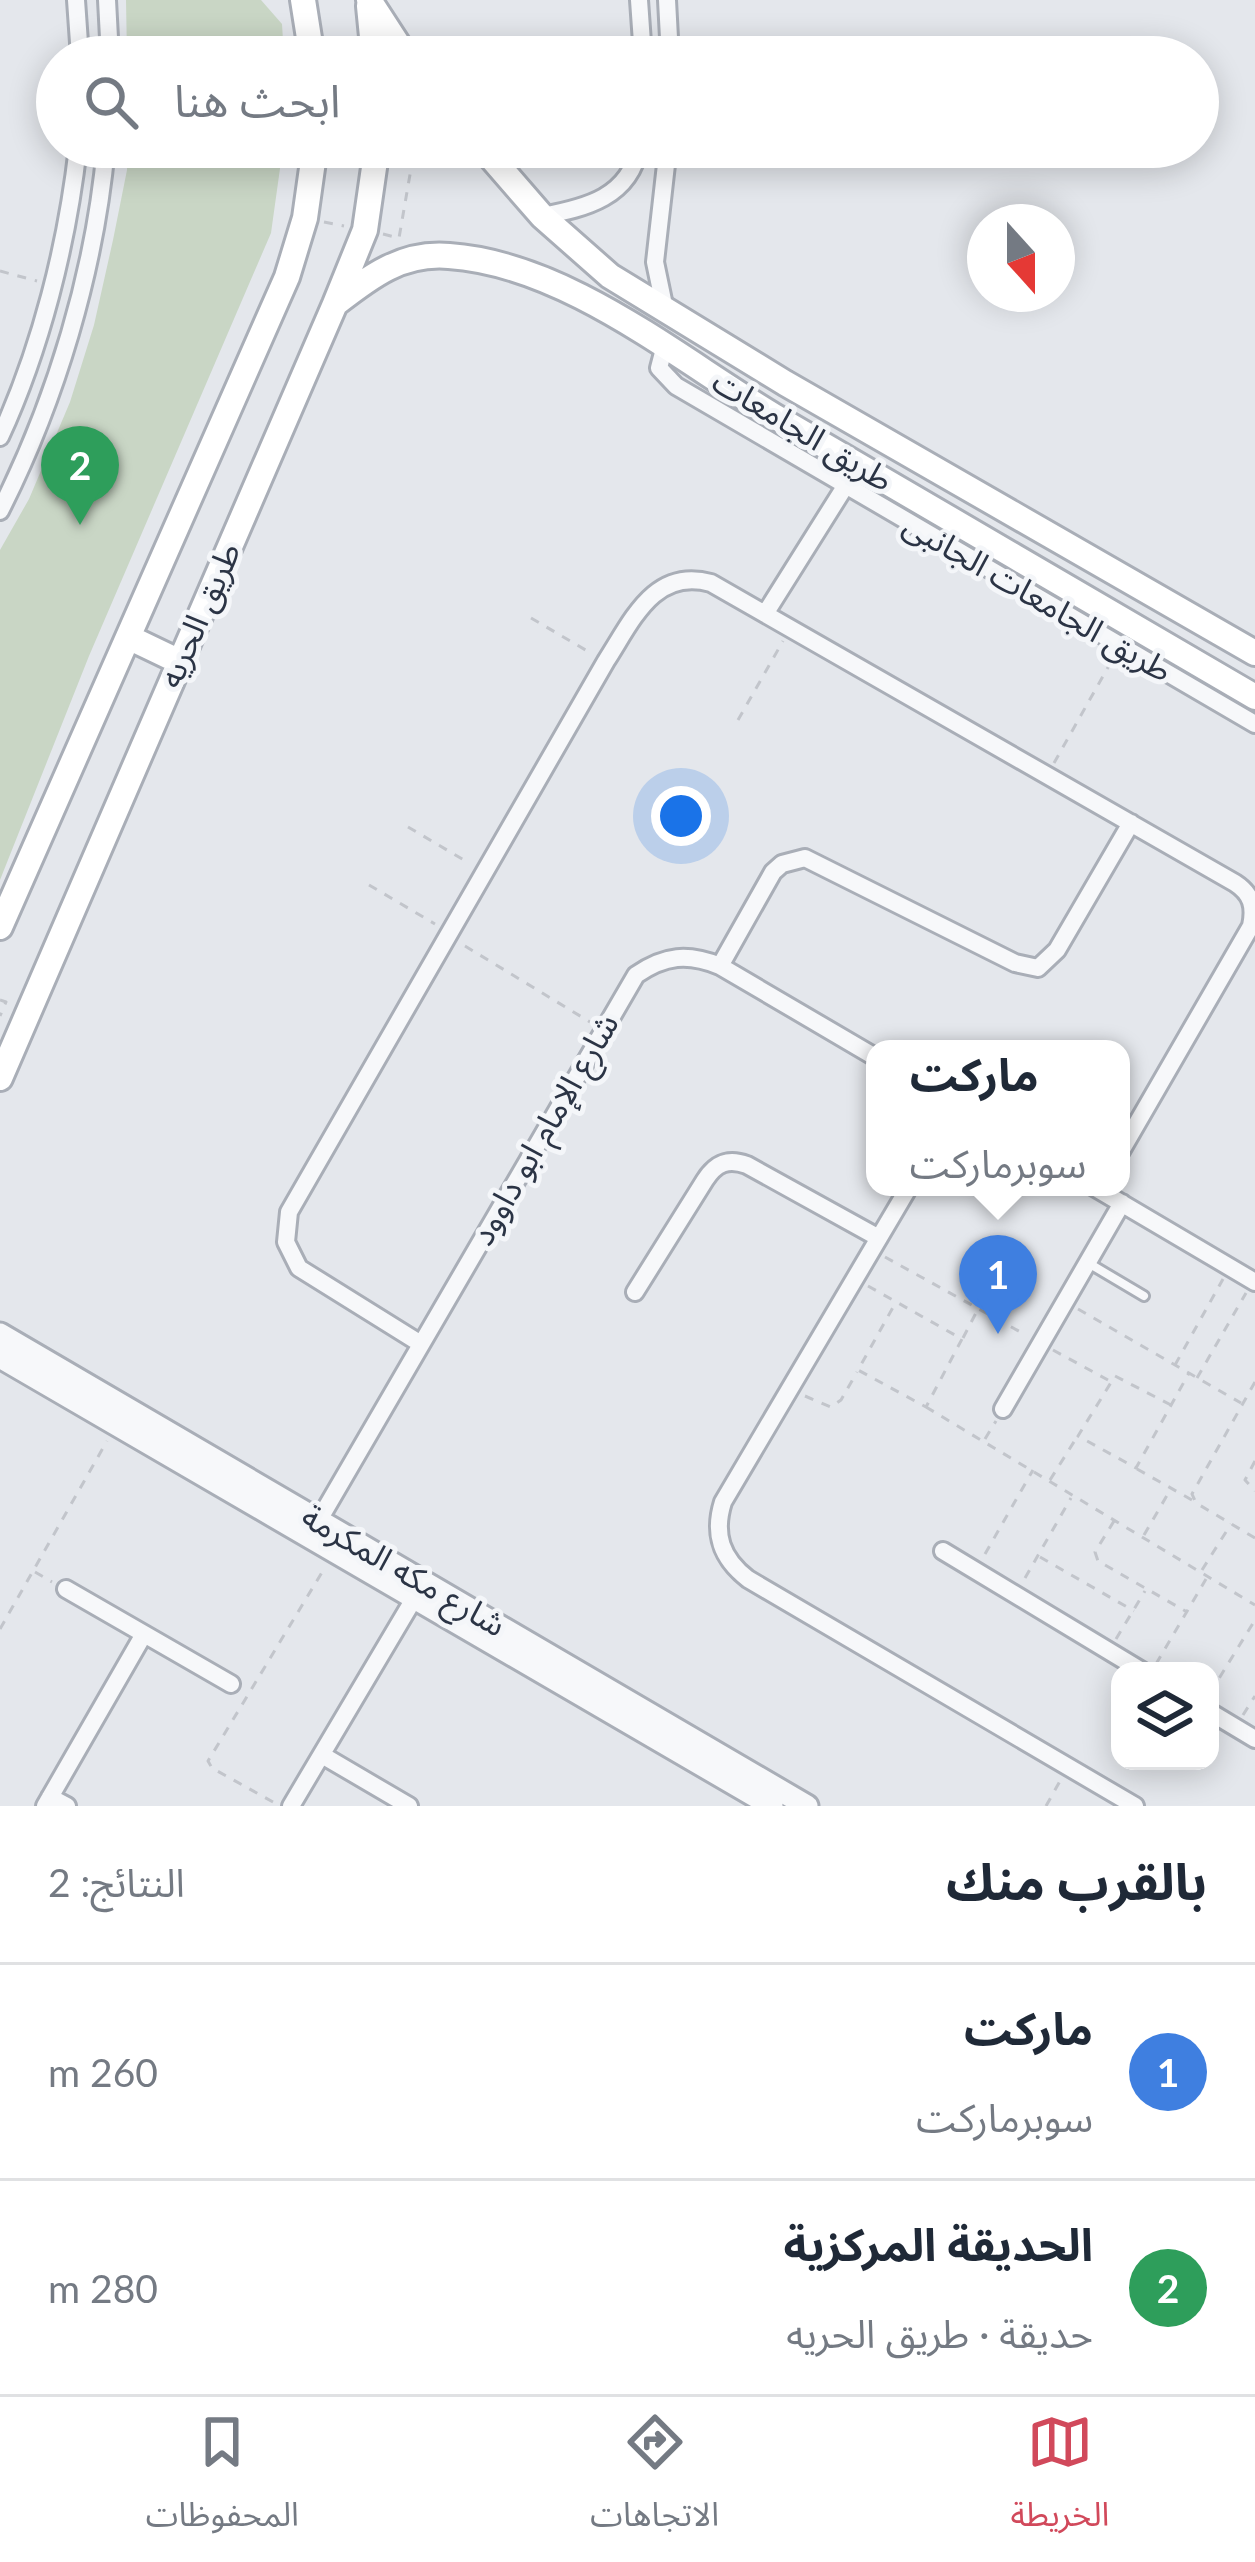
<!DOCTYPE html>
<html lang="ar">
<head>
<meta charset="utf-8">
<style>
  :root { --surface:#fff; --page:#f2f2f3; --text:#1f2937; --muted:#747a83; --line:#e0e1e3; --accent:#d1495b }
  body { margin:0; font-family:Lato,"Noto Sans Arabic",sans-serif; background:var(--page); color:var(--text); direction:rtl }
  .controls { position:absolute; right:36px; bottom:36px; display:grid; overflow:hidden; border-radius:24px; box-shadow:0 6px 30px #0003 }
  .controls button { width:108px; height:108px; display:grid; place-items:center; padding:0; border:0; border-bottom:3px solid var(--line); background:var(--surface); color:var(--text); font:60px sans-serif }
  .compass { position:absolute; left:967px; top:204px; width:108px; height:108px; border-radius:50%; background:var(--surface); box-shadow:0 6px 30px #0003; rotate:159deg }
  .you { position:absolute; left:681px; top:816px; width:42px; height:42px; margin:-30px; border:9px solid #fff; border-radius:50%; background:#1a73e8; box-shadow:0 0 0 18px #1a73e833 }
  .badge { display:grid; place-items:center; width:78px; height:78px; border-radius:50%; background:var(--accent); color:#fff; font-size:39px; font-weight:700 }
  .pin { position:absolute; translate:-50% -99px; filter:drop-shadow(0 3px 6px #0008) }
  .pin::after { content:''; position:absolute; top:63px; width:42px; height:36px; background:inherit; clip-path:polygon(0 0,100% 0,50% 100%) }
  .popup { position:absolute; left:866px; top:1040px; width:264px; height:156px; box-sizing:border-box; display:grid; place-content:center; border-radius:24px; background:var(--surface); filter:drop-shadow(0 3px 9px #0005); font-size:39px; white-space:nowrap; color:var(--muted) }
  .popup b { font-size:45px; color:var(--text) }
  .popup::after { content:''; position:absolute; left:50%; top:100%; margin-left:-24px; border:24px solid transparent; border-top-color:var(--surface) }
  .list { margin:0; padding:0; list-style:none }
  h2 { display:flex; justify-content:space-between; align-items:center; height:156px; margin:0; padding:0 48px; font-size:51px }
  h2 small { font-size:39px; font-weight:400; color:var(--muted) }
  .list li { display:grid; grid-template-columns:78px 1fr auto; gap:36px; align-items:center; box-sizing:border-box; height:216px; padding:0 48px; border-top:3px solid var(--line) }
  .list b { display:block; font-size:45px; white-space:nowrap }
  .list p { margin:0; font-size:39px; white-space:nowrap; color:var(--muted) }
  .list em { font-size:39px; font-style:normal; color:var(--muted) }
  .icon { flex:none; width:66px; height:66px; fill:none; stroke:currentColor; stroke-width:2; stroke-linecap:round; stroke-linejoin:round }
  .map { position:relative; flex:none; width:1255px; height:1806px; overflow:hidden; direction:ltr }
  .search { position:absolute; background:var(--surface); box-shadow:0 6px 30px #0003; left:36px; right:36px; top:36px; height:132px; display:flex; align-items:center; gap:30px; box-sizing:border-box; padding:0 42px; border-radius:66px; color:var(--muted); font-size:45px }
  .sheet { height:588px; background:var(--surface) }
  nav { display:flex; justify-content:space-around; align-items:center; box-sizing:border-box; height:168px; border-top:3px solid var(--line); background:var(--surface); font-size:33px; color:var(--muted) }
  nav a { display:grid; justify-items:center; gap:6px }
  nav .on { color:var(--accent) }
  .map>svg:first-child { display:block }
</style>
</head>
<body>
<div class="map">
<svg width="1255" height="1806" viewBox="0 0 1255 1806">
  <rect width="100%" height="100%" fill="#e4e7ec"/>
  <!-- green -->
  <path fill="#c9d6c5" d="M 126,0 L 261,0 L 282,24 L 284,57 L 127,57 Z
    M 127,147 L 283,147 L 271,233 L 89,656 L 0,880 L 0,550 L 29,499 L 70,402 L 94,325 L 113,240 L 127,170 Z"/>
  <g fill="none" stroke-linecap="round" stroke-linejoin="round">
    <defs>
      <path id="service" d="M 1090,1264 L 1144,1296"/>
      <path id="minor" d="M 76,0 L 80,57
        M 107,0 L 110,57
        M 639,0 L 643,57
        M 667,0 L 670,57
        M 542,216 C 586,208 630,197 639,147
        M 665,310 L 655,262 L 668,147
        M 665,345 L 659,368 L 676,386 L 1255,724
        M 0,437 C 41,348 67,245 78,147
        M 0,511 C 56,400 95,271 106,147
        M 765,614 L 846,485
        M 720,966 L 773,872 L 782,864 L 805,858 L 1015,963 L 1038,968 L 1057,950 L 1131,823
        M 909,1187 L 723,1502 C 713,1534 721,1558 748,1579 L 1135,1806
        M 1094,1187 L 1255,1282
        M 635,1292 L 705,1180 C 716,1163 728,1158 747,1165 L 879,1238
        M 421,1344 L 299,1268 L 286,1242 L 289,1212 L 606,661 C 632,621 654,567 711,583 L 1235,883 C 1252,894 1255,907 1251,926 L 1121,1151
        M 1003,1409 L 1122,1203
        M 319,1520 L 636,975 C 665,955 688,953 720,966 L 875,1057
        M 943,1551 L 1142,1671
        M 66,1589 L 231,1684
        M 1210,1712 L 1255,1739
        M 322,1755 L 409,1806
        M 50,1797 L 67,1806
        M 45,1806 L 144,1634
        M 291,1806 L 415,1597"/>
      <path id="tertiary" d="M 0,1334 L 807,1806
        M 0,1357 L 772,1806"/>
      <path id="secondary" d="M 303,0 L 312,57
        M 369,0 L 406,57
        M 369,6 L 374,57
        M 482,147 L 542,216 L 610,276 L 785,383 L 1255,653
        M 335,304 C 371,276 402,252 449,256 C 566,264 677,358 774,416 C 934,510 1095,603 1255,697
        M 128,637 L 178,661
        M 0,927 L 287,277 L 305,218 L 315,147
        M 0,1078 L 335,304 L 365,230 L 377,147"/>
    </defs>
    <!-- service casing -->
    <use href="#service" stroke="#a9aeb7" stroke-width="14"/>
    <!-- minor casing -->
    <use href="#minor" stroke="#a9aeb7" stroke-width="22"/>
    <!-- tertiary casing -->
    <use href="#tertiary" stroke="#a9aeb7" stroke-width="27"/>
    <!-- secondary casing -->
    <use href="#secondary" stroke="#a9aeb7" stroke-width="30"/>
    <!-- path -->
    <path stroke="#c2c5cb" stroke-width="3" stroke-dasharray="9 9" stroke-linecap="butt" d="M 324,222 L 344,226
      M 383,234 L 399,238 L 412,163 L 393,161
      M 0,271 L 37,281
      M 531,618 L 589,652
      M 738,720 L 783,641
      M 1054,763 L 1111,662
      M 408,827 L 469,863
      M 369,885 L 435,924
      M 465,946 L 590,1022
      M 0,1000 L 6,1002 L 0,1016
      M 885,1257 L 1024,1334
      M 868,1286 L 962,1339 L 926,1407 L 858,1370 L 896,1302
      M 1078,1309 L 1241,1403
      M 963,1338 L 978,1309
      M 1053,1350 L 1108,1380
      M 1175,1365 L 1223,1279
      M 1197,1378 L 1246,1293
      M 1255,1382 L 1192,1494 L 1196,1503 L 1255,1538
      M 805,1396 L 831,1407 L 841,1400 L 857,1372
      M 1171,1405 L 1115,1376 L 1078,1436 L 1136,1468 L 1189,1373
      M 926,1407 L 1255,1605
      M 985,1439 L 996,1421
      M 1255,1461 L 1245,1480 L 1255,1491
      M 1137,1469 L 1192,1500
      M 1050,1480 L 1077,1437
      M 1114,1521 L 1095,1552 L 1098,1561 L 1187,1612
      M 1144,1535 L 1169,1492
      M 985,1554 L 1033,1470
      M 1040,1557 L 1134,1611
      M 1202,1570 L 1231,1524
      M 35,1572 L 52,1582
      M 1025,1578 L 1071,1498
      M 0,1629 L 107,1441
      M 1116,1639 L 1145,1591
      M 1156,1664 L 1206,1579
      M 1210,1693 L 1255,1620
      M 1243,1715 L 1255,1696
      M 273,1802 L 212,1768 L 208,1761 L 324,1569
      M 1046,1806 L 1060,1781"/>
    <!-- service -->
    <use href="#service" stroke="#f7f8fa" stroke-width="8"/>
    <!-- minor -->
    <use href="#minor" stroke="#f7f8fa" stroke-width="16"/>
    <!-- tertiary -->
    <use href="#tertiary" stroke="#f7f8fa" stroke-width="21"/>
    <!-- secondary -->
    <use href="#secondary" stroke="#fff" stroke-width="24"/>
  </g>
  <g text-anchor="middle" stroke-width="10" stroke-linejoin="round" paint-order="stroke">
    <!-- street labels -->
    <g font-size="33" fill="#2b3445" stroke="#f4f6f9">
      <text transform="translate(803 430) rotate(31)" y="12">طريق الجامعات</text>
      <text transform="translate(1038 597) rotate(30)" y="12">طريق الجامعات الجانبى</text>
      <text transform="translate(199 615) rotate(-66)" y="12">طريق الحريه</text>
      <text transform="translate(544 1129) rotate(-60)" y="12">شارع الإمام ابو داوود</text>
      <text transform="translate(404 1570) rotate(30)" y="12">شارع مكه المكرمة</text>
    </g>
  </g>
</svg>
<div class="controls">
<button><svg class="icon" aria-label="layers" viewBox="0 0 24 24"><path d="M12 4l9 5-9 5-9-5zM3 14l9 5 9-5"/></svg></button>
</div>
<svg class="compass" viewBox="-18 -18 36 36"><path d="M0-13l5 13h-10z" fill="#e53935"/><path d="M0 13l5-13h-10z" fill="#747a83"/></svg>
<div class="you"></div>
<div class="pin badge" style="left:998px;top:1334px;background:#3f7fe0">1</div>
<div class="popup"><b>ماركت</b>سوبرماركت</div>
<div class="pin badge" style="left:80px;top:525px;background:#2e9e5b">2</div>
<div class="search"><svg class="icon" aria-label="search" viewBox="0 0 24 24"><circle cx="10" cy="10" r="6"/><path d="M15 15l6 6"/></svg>ابحث هنا</div>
</div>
<section class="sheet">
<h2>بالقرب منك<small>النتائج: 2</small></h2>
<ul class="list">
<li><span class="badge" style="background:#3f7fe0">1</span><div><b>ماركت</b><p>سوبرماركت</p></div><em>260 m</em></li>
<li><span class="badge" style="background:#2e9e5b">2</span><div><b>الحديقة المركزية</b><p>حديقة · طريق الحريه</p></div><em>280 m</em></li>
</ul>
</section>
<nav>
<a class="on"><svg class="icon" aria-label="map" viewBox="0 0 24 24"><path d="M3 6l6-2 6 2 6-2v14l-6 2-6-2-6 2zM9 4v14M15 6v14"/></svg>الخريطة</a>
<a><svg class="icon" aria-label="directions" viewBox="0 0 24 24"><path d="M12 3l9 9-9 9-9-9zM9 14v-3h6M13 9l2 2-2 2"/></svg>الاتجاهات</a>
<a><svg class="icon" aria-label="saved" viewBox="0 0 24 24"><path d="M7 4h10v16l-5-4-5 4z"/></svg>المحفوظات</a>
</nav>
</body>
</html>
